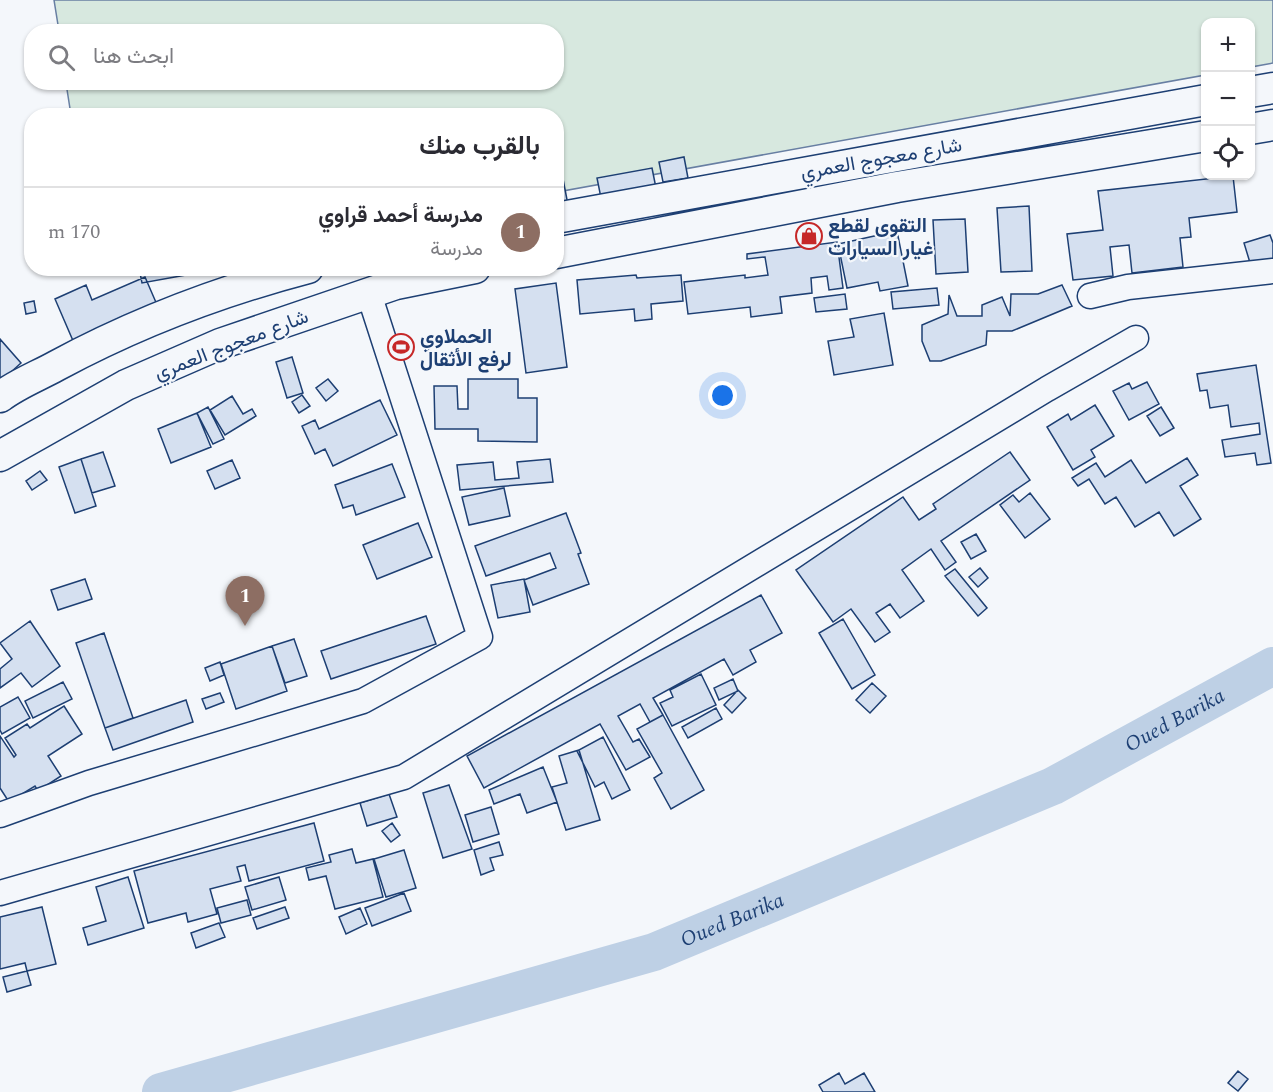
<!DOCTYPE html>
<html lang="ar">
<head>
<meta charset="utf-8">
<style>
  :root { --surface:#fff; --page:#f7f7f7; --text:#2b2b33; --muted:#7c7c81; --line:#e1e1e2; --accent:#c62828 }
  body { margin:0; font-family:Spectral,Vazirmatn,serif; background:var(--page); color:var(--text); direction:rtl }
  .controls { position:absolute; right:18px; top:18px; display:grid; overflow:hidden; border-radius:12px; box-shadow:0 2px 4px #0004 }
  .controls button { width:54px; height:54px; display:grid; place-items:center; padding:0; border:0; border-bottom:2px solid var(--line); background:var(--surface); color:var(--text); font:30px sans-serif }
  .you { position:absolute; left:723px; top:396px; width:21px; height:21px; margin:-15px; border:4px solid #fff; border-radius:50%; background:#1a73e8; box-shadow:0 0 0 9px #1a73e833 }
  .badge { display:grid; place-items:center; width:39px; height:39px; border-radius:50%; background:var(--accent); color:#fff; font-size:20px; font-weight:700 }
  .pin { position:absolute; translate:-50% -50px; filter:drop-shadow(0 2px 3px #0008) }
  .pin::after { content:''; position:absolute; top:32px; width:21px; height:18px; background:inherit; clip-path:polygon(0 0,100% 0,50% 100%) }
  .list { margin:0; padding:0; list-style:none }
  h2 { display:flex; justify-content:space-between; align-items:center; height:78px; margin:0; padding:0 24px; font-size:26px }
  h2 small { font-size:20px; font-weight:400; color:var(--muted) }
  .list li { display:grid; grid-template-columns:39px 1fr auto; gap:18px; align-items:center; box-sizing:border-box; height:90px; padding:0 24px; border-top:2px solid var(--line) }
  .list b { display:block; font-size:22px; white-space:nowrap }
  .list p { margin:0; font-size:20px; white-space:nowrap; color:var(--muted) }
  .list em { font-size:20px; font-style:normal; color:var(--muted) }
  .icon { flex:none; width:33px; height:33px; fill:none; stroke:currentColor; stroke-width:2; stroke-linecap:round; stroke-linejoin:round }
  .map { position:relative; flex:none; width:1273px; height:1092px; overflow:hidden; direction:ltr }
  .search { position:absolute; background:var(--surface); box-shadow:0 2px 4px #0004; left:24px; top:24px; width:540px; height:66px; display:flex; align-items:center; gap:15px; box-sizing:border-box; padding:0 21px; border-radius:24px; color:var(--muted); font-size:22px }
  .panel { position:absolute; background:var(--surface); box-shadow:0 2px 4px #0004; left:24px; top:108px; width:540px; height:168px; border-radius:24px; direction:rtl }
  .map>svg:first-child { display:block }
</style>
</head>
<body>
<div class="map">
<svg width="1273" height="1092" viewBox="0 0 1273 1092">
  <rect width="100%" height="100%" fill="#f4f7fb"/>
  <!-- green -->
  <path fill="#d7e8df" stroke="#687fa3" stroke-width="1.5" d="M 54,0 L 1273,0 L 1273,63 L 1251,67 L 1250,22 L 1206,22 L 1205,75 L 557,192 L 556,116 L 71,115 L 66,83 L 556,82 L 556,32 L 59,31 Z"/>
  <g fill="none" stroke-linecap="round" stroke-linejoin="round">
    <!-- river -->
    <path stroke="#bed0e5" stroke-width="38" id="s1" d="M 161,1092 L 654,952 L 1053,786 L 1273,666"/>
  </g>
  <!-- building -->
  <path fill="#d5e0f0" stroke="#1d3f73" stroke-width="1.5" d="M 684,157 L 688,178 L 663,182 L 659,162 Z
    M 652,168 L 656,188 L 601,198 L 597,178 Z
    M 1233,176 L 1237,212 L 1189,218 L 1191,237 L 1180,238 L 1183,267 L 1132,273 L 1129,245 L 1110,247 L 1113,276 L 1073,280 L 1067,234 L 1103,230 L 1098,191 Z
    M 563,179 L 568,205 L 556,207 L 556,180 Z
    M 1029,206 L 1032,271 L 1001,272 L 997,208 Z
    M 965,219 L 968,272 L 936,274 L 933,220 Z
    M 897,231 L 908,286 L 880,291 L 878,282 L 847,288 L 838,244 Z
    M 1270,235 L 1273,243 L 1273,259 L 1251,266 L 1244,243 Z
    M 837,242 L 843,288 L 829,290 L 827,276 L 811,278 L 812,293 L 780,297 L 782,313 L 751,317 L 750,307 L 688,314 L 684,282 L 745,275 L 745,278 L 768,275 L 765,257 L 747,259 L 747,254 Z
    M 139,268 L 219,268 L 219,269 L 142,283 Z
    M 636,275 L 637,278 L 681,275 L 683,301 L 651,304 L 652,319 L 635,321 L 634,309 L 580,314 L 577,280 Z
    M 145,277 L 158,307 L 74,343 L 55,299 L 86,285 L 92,300 Z
    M 556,283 L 567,367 L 526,373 L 515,289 Z
    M 1062,285 L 1072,306 L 1012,331 L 987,331 L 986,345 L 941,361 L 930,361 L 922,341 L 922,325 L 948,314 L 949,295 L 957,316 L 982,316 L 982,305 L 1002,297 L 1010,316 L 1011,294 L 1038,294 Z
    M 937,288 L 939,305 L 893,309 L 891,292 Z
    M 845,294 L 847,309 L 816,312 L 814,298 Z
    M 34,301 L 36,312 L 26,314 L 24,303 Z
    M 884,313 L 893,365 L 834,375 L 828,341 L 854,337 L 850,319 Z
    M 0,339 L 21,363 L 0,382 Z
    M 292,357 L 303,393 L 287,398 L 276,362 Z
    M 1256,365 L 1271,463 L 1257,465 L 1255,453 L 1225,457 L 1222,440 L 1260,434 L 1259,423 L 1231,427 L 1228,405 L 1210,408 L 1207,390 L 1200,391 L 1197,374 Z
    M 328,379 L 338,391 L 326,401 L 316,388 Z
    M 468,379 L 518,379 L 518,398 L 537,398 L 537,442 L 478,441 L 478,429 L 435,429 L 434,386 L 457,386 L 458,409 L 468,409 Z
    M 1147,382 L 1159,404 L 1129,420 L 1113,391 L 1129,383 L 1132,389 Z
    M 302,395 L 310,406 L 299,413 L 292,402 Z
    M 232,396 L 243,414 L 252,409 L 256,416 L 225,435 L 210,410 Z
    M 380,400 L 397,435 L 333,466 L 325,449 L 315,454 L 302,426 L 315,420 L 319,429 Z
    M 1095,405 L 1114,436 L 1091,450 L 1095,457 L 1073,470 L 1047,427 L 1068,414 L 1071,420 Z
    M 208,407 L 224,439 L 213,444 L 197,413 Z
    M 1161,407 L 1174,428 L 1160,436 L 1147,416 Z
    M 197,413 L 211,447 L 171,463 L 158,429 Z
    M 103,452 L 115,486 L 92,493 L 81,459 Z
    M 1010,452 L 1030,480 L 941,541 L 956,562 L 945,570 L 931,549 L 902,570 L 924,601 L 900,618 L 890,604 L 876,613 L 890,632 L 875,642 L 851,609 L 833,622 L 796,570 L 903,497 L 919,520 L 936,509 L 933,504 Z
    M 1187,458 L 1198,475 L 1180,486 L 1201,519 L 1174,536 L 1159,512 L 1135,527 L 1116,497 L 1105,504 L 1089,479 L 1078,486 L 1072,478 L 1096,463 L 1105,477 L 1131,460 L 1146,483 Z
    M 81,459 L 96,506 L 75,513 L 59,467 Z
    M 550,459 L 553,482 L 460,490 L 457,465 L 493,462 L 495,480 L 519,478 L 517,462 Z
    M 232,460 L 240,478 L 215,489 L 207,471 Z
    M 392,464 L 405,497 L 356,515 L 353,505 L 343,508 L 335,485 Z
    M 40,471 L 47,480 L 32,490 L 26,481 Z
    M 504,488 L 510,516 L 469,525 L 462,497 Z
    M 1030,493 L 1050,519 L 1025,538 L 1000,505 L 1013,495 L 1019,502 Z
    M 566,513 L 581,553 L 578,554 L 589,584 L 533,605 L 524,580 L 556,568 L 550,553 L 486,576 L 475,546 Z
    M 418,523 L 432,557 L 377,579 L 363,545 Z
    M 976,534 L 986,551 L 971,559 L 961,542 Z
    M 980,568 L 988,578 L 978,587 L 969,577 Z
    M 955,569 L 987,608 L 978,616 L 945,576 Z
    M 85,579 L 92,599 L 58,610 L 51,590 Z
    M 524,579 L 530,612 L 498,618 L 491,585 Z
    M 761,595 L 782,633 L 750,650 L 756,662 L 733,675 L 724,659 L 653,698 L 663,715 L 650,722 L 640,704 L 618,716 L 633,742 L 639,739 L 650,757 L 626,770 L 600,724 L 484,788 L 467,756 Z
    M 426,616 L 436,644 L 331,679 L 321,651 Z
    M 843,619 L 875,675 L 852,689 L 819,633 Z
    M 30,621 L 60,666 L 32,687 L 21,673 L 0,688 L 0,669 L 12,659 L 0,643 Z
    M 104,633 L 133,718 L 105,728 L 76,643 Z
    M 294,639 L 307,676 L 285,683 L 272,646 Z
    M 272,646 L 287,691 L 236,709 L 221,664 Z
    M 220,662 L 224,675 L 210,681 L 205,668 Z
    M 701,674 L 716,705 L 672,726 L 660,703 L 673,697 L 670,690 Z
    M 733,679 L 738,691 L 719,700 L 714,688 Z
    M 63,682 L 72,699 L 33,718 L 25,701 Z
    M 872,683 L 886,696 L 870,713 L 856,700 Z
    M 738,690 L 746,698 L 732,713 L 724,705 Z
    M 220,693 L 224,702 L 206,709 L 202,699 Z
    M 18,697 L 30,718 L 2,734 L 0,730 L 0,707 Z
    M 186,700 L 193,722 L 113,750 L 105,728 Z
    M 64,706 L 82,734 L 48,756 L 61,776 L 38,791 L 35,786 L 9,802 L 0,788 L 0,736 L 14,757 L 16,755 L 5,738 L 27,724 L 30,728 Z
    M 716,708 L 722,719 L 688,738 L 682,727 Z
    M 663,715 L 704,790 L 671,809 L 654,778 L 662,773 L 637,729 Z
    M 603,737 L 630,790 L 612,799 L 604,782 L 595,787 L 577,751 Z
    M 579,750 L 600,820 L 566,830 L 552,787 L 567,783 L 559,756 Z
    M 543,767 L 557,802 L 527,813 L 520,794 L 494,804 L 489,790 Z
    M 449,785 L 472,849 L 443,858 L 423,793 Z
    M 389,794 L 397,817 L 367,826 L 360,803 Z
    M 491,807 L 499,834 L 473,842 L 465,815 Z
    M 314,823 L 324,861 L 249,881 L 245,865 L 237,867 L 241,881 L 210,889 L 217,914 L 188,922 L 186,913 L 148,923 L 134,871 Z
    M 392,823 L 400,835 L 391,842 L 382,831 Z
    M 499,842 L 503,855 L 490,858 L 494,870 L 481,875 L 474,850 Z
    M 352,849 L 356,863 L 373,859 L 383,897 L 335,909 L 326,876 L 309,880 L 306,868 L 331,862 L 329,855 Z
    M 404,850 L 416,888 L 386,897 L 374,859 Z
    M 128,877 L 144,928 L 88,945 L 83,928 L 106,921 L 96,887 Z
    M 279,877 L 286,900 L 252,910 L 245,887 Z
    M 404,893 L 411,911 L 372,926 L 365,908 Z
    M 247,900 L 251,915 L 221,923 L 217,908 Z
    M 42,907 L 56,964 L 27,971 L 25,963 L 0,969 L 0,917 Z
    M 285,907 L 289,918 L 257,929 L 253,918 Z
    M 360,908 L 367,924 L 346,934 L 339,917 Z
    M 219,923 L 225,937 L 196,948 L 191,933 Z
    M 27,971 L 31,985 L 7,992 L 3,977 Z
    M 1238,1071 L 1248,1079 L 1238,1091 L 1228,1083 Z
    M 839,1073 L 845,1084 L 864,1073 L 875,1092 L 823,1092 L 819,1085 Z"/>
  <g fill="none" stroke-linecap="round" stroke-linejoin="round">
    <defs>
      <path id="minor" d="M 1090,296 L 1128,287 L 1273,271
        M 0,815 L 89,783 L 363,701 L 480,637 L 369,294
        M 0,893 L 404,777 L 1047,389 L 1136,338"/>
      <path id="major" d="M 1250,92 L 1273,88
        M 1250,129 L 1273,125
        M 556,218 L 1206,100
        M 556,253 L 897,187 L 1206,136
        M 0,397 C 17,384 38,376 56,366 C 136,323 220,291 308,268
        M 0,456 L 126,385 L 220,344 L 396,284 L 475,268"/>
    </defs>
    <!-- minor casing -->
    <use href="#minor" stroke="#1d3f73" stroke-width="27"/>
    <!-- major casing -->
    <use href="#major" stroke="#1d3f73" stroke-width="33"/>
    <!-- minor -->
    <use href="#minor" stroke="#f4f7fb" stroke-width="24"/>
    <!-- major -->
    <use href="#major" stroke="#f4f7fb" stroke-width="30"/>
  </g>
  <!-- icons -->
  <defs>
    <symbol id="shop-ring" viewBox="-11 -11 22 22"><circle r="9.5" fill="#f4f7fb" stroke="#c62828" stroke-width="1.5"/><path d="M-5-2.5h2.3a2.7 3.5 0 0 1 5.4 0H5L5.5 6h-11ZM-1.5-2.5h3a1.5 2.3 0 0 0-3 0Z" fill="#c62828"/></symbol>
    <symbol id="stadium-ring" viewBox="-11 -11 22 22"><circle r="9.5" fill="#f4f7fb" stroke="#c62828" stroke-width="1.5"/><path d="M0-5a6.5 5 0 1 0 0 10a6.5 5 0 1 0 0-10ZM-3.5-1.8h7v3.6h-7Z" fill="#c62828"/></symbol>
  </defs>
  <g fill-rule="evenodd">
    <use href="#shop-ring" x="794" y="221" width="30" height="30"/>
    <use href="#stadium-ring" x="386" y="332" width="30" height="30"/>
  </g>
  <g text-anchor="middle" stroke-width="4.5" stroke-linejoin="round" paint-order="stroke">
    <!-- street labels -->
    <g font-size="20" fill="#1d3f73" stroke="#f4f7fb">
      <text transform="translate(881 158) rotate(-10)" y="7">شارع معجوج العمري</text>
      <text transform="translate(231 344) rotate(-21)" y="7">شارع معجوج العمري</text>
    </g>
    <!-- poi labels -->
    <g font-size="20" font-weight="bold" fill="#1d3f73" stroke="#f4f7fb" text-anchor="start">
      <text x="828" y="232">التقوى لقطع<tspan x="828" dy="23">غيار السيارات</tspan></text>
      <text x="420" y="343">الحملاوي<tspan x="420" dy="23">لرفع الأثقال</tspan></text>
    </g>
    <!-- water labels -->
    <g font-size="21" font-style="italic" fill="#1d3f73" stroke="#f4f7fb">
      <text dy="7" stroke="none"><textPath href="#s1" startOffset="1083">Oued Barika</textPath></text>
      <text dy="7" stroke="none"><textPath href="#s1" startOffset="597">Oued Barika</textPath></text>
    </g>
  </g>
</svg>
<div class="controls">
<button>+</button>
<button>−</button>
<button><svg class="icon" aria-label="locate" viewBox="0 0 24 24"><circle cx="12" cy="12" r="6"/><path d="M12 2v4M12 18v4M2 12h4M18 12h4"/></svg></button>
</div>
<div class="you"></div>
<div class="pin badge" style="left:245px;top:626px;background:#8d6e63">1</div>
<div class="search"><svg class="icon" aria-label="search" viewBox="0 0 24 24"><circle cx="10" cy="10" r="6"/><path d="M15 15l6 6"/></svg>ابحث هنا</div>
<section class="panel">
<h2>بالقرب منك<small></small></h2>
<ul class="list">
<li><span class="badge" style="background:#8d6e63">1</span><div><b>مدرسة أحمد قراوي</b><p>مدرسة</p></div><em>170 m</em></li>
</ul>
</section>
</div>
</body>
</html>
